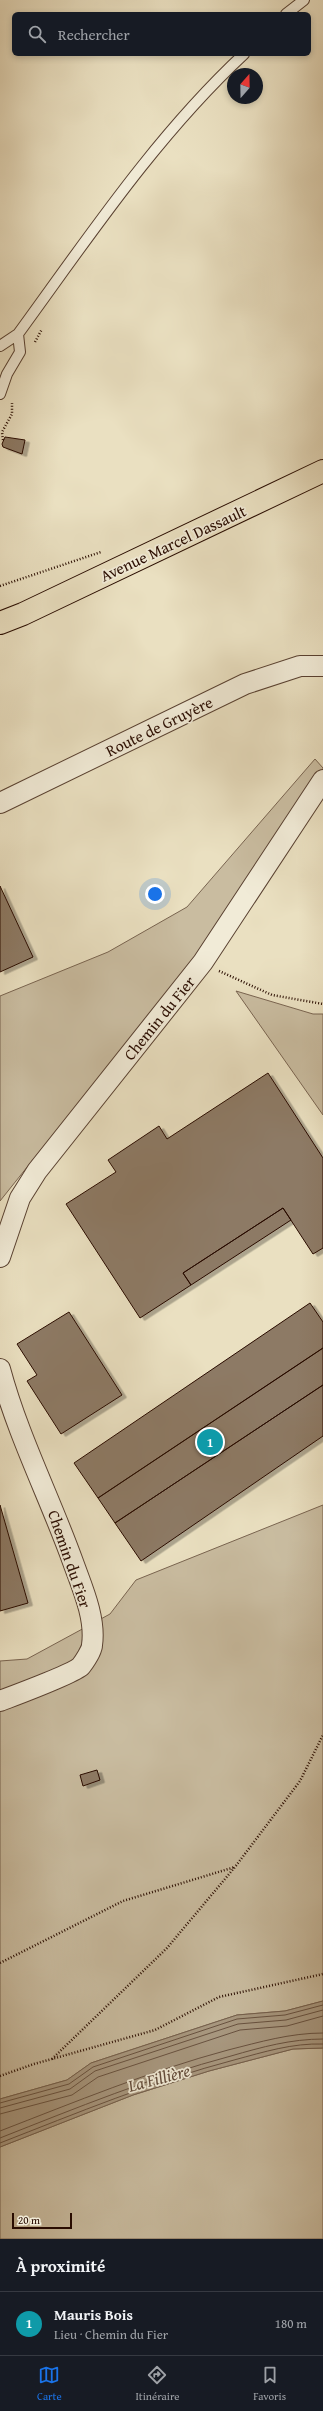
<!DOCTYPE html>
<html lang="fr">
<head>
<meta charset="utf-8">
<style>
  :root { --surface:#171b24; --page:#242831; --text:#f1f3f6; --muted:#9ea1a6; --line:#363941; --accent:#1a73e8 }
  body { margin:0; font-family:"Gentium Book Plus",serif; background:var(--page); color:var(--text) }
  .compass { position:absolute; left:227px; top:68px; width:36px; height:36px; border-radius:50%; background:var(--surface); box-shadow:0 2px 6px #0003; rotate:20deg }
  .scale { position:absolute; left:12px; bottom:10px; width:60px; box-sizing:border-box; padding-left:4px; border:2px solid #290c01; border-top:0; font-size:11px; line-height:14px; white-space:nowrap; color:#290c01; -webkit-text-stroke:3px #f1ebd7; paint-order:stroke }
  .you { position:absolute; left:155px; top:894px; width:14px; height:14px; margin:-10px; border:3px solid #fff; border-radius:50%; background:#1a73e8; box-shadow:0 0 0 6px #1a73e833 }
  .badge { display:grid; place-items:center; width:26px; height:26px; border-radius:50%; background:var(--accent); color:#fff; font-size:13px; font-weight:700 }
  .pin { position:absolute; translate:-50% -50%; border:2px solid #fff; box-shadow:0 1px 4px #0006 }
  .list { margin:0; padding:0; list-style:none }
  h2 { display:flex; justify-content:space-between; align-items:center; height:52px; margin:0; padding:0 16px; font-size:17px }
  h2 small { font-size:13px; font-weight:400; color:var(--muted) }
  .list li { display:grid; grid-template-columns:26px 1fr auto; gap:12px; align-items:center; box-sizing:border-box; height:64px; padding:0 16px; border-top:1px solid var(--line) }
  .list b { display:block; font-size:15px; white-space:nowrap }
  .list p { margin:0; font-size:13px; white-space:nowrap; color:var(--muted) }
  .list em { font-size:13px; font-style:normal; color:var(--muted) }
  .icon { flex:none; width:22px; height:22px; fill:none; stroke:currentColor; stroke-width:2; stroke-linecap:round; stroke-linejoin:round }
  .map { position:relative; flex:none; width:323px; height:2239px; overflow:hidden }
  .search { position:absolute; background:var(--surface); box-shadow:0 2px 6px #0003; left:12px; right:12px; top:12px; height:44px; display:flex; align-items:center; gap:10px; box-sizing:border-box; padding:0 14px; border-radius:6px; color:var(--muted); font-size:15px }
  .sheet { height:116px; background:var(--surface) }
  nav { display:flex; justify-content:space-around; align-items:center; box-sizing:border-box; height:56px; border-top:1px solid var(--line); background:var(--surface); font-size:11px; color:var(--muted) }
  nav a { display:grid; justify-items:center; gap:2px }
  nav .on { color:var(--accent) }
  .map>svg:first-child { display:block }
</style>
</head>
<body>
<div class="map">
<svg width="323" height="2239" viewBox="0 0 323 2239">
  <defs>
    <filter id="shadow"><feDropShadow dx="4.5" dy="2.5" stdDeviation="0" flood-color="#0004"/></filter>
  </defs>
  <rect width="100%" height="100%" fill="#eae0c1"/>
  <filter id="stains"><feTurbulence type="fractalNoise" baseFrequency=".005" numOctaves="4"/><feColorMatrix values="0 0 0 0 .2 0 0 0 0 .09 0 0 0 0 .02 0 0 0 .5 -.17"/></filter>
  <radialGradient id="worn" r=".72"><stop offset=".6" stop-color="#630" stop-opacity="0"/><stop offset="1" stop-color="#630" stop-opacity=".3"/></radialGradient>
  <!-- green -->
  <path fill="#c9bca0" stroke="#796450" d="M 315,759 L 323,768 L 323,782 L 199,952 L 0,1201 L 0,996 L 108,952 L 187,907 Z
    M 236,991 L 313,1014 L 323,1014 L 323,1115 Z
    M 323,1505 L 323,2001 L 285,2011 L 237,2015 L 91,2063 L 67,2080 L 0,2099 L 0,1661 L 27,1659 L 110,1614 L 136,1580 Z
    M 323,2048 L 323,2239 L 0,2239 L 0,2147 L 133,2095 L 209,2071 L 293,2049 Z"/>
  <!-- water -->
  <path fill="#a89880" stroke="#75604d" d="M 323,2001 L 323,2048 L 293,2049 L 209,2071 L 133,2095 L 0,2147 L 0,2099 L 67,2080 L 91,2063 L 237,2015 L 285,2011 Z"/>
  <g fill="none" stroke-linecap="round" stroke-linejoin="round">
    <!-- shore -->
    <path stroke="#685240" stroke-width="1" d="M 0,2103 L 69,2084 L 93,2067 L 237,2019 L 285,2015 L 323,2005
      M 0,2108 L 70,2089 L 95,2071 L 238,2024 L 286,2020 L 323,2010
      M 0,2114 L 72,2095 L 98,2077 L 240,2030 L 287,2026 L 323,2016
      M 0,2131 C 75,2102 150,2071 228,2050 C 260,2042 290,2033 323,2033
      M 0,2138 C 76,2108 152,2077 231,2056 C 262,2047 291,2039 323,2039
      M 0,2143 C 77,2113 154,2081 234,2060 C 264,2052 292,2043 323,2044"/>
  </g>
  <!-- building -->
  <path fill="#8d7a65" stroke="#290c01" filter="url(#shadow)" d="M 5,437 L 25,440 L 22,454 L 3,447 L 2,444 Z
    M 0,886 L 33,957 L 0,972 Z
    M 268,1073 L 323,1158 L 323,1248 L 313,1254 L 283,1208 L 183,1273 L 191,1285 L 140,1318 L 66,1204 L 116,1172 L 108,1160 L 159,1126 L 167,1139 Z
    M 283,1208 L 291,1220 L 191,1285 L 183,1273 Z
    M 310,1303 L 323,1322 L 323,1348 L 98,1498 L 74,1463 Z
    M 69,1312 L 122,1395 L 61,1434 L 27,1381 L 37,1375 L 17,1344 Z
    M 323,1348 L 323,1385 L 115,1523 L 98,1498 Z
    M 323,1385 L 323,1436 L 141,1561 L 115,1523 Z
    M 0,1505 L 28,1603 L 0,1611 Z
    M 97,1770 L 100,1780 L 83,1786 L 80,1775 Z"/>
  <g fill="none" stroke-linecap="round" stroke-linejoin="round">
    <defs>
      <path id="lane" d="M 286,14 L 304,0
        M 0,346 L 18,334 C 88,238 156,136 244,54
        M 0,394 L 7,374 L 20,352 L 18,334"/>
      <path id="street" d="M 0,803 L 245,684 L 300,666 L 323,666
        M 0,1257 L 20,1198 L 37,1171 L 203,962 L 323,780
        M 0,1369 C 18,1436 50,1498 73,1562 C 82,1587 96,1618 92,1645 C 92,1650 84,1662 81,1666 C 73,1674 13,1696 0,1701"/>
      <path id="primary" d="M 0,623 L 23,614 L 323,471"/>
    </defs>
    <!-- lane casing -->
    <use href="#lane" stroke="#594131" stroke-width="12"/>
    <!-- street casing -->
    <use href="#street" stroke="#594131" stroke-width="22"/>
    <!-- primary casing -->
    <use href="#primary" stroke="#290c01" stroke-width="24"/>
    <!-- path -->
    <path stroke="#290c01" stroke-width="2.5" stroke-dasharray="1 2" stroke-linecap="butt" d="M 35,342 L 42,329
      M 3,440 L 2,432 L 12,414 L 12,403
      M 0,586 L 101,552
      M 219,971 L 272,995 L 323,1004
      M 0,1963 L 123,1901 L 235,1867
      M 52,2059 L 167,1948 L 235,1867 L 300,1781 L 323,1735
      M 0,2076 L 34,2064 L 155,2030 L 219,1997 L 323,1974"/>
    <!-- lane -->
    <use href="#lane" stroke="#f1ebd7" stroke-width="10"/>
    <!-- street -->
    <use href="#street" stroke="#f1ebd7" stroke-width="20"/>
    <!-- primary -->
    <use href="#primary" stroke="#eae0c1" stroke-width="22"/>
  </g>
  <g text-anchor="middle" stroke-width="3.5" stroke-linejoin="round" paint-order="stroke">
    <!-- street labels -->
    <g font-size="16" fill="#290c01" stroke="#f1ebd7">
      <text transform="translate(173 543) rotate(-25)" y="6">Avenue Marcel Dassault</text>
      <text transform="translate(159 726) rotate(-26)" y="6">Route de Gruyère</text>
      <text transform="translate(159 1018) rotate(-51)" y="6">Chemin du Fier</text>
      <text transform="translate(70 1559) rotate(71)" y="6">Chemin du Fier</text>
    </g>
    <!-- water labels -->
    <g font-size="17" font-style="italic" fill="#624b3a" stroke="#f1ebd7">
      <text transform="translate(159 2078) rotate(-15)" y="6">La Fillière</text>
    </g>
  </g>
  <rect width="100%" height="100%" filter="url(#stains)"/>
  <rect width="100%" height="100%" fill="url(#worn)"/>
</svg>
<svg class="compass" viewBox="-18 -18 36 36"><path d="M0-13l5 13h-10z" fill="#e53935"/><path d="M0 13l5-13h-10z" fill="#9ea1a6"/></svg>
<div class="scale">20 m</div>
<div class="you"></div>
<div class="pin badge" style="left:210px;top:1442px;background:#0f9aa8">1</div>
<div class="search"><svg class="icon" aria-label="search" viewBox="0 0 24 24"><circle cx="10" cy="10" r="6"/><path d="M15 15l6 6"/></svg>Rechercher</div>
</div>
<section class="sheet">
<h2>À proximité<small></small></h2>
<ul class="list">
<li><span class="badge" style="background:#0f9aa8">1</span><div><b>Mauris Bois</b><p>Lieu · Chemin du Fier</p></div><em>180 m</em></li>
</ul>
</section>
<nav>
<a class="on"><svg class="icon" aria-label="map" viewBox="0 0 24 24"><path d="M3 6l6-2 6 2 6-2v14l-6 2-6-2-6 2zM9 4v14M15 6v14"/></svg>Carte</a>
<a><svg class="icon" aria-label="directions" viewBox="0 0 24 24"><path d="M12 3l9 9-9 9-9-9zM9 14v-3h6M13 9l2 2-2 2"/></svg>Itinéraire</a>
<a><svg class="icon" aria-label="saved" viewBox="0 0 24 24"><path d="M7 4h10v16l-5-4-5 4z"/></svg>Favoris</a>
</nav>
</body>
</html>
